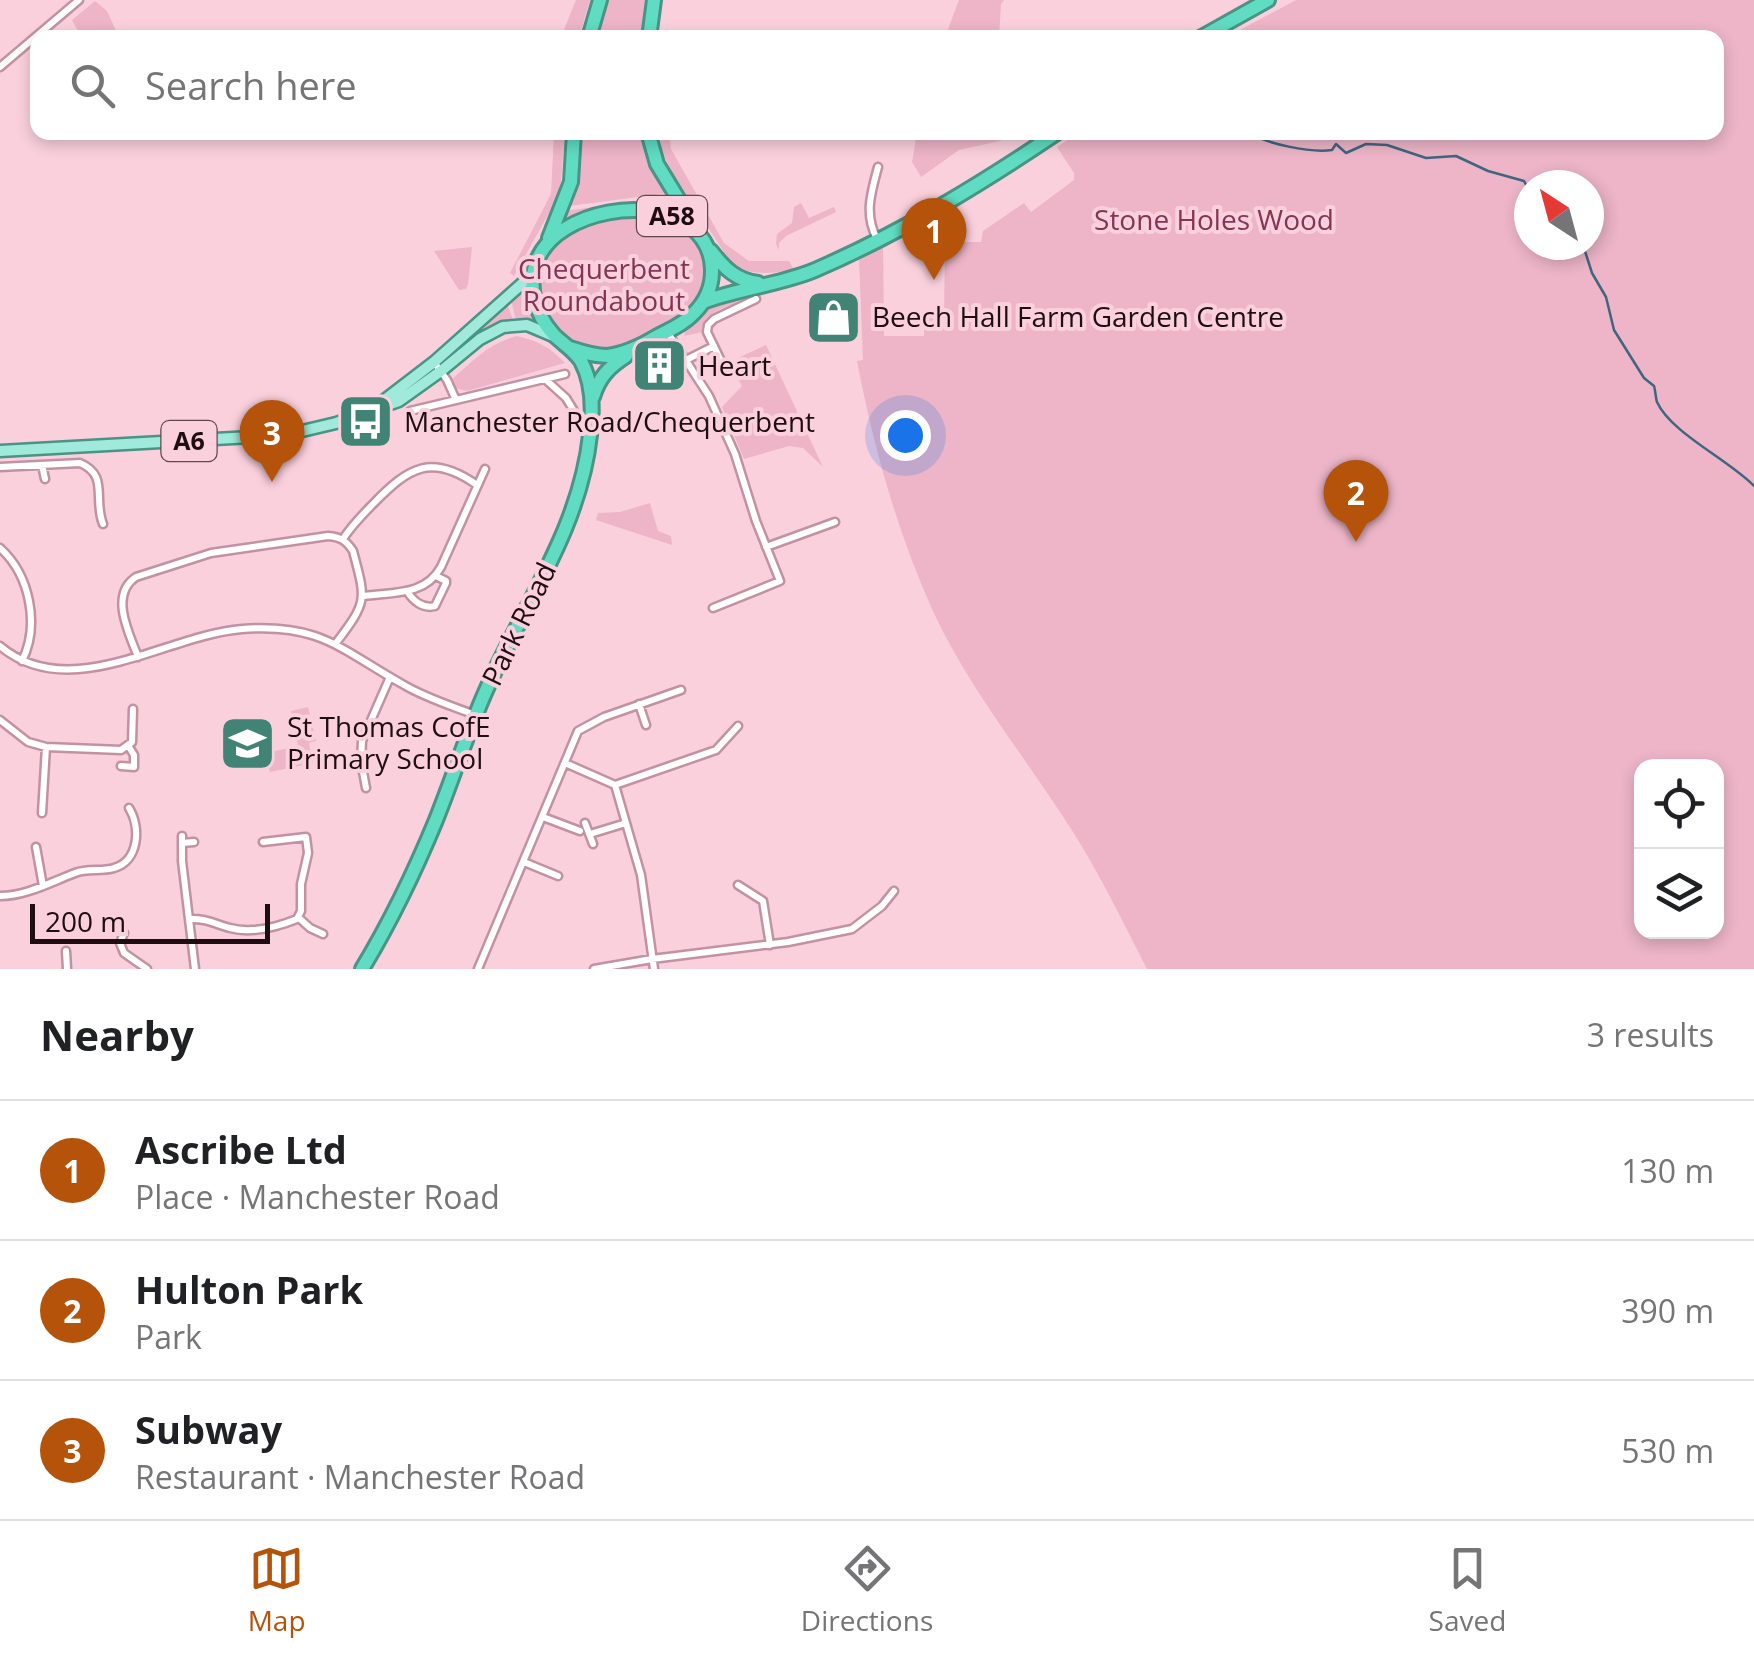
<!DOCTYPE html>
<html lang="en">
<head>
<meta charset="utf-8">
<style>
  :root { --surface:#fff; --page:#f2f2f2; --text:#202124; --muted:#757577; --line:#e0e0e0; --accent:#b45309 }
  body { margin:0; font-family:"Open Sans",sans-serif; background:var(--page); color:var(--text) }
  .controls { position:absolute; right:30px; bottom:30px; display:grid; overflow:hidden; border-radius:20px; box-shadow:0 5px 15px #0003 }
  .controls button { width:90px; height:90px; display:grid; place-items:center; padding:0; border:0; border-bottom:2px solid var(--line); background:var(--surface); color:var(--text); font:50px sans-serif }
  .compass { position:absolute; left:1514px; top:170px; width:90px; height:90px; border-radius:50%; background:var(--surface); box-shadow:0 5px 15px #0003; rotate:324deg }
  .scale { position:absolute; left:30px; bottom:25px; width:240px; box-sizing:border-box; padding-left:10px; border:5px solid #1f0d14; border-top:0; font-size:28px; line-height:35px; white-space:nowrap; color:#1f0d14; -webkit-text-stroke:8px #fad0dd; paint-order:stroke }
  .you { position:absolute; left:905px; top:435px; width:35px; height:35px; margin:-25px; border:8px solid #fff; border-radius:50%; background:#1a73e8; box-shadow:0 0 0 15px #1a73e833 }
  .badge { display:grid; place-items:center; width:65px; height:65px; border-radius:50%; background:var(--accent); color:#fff; font-size:32px; font-weight:700 }
  .pin { position:absolute; translate:-50% -82px; filter:drop-shadow(0 2px 5px #0008) }
  .pin::after { content:''; position:absolute; top:52px; width:35px; height:30px; background:inherit; clip-path:polygon(0 0,100% 0,50% 100%) }
  .list { margin:0; padding:0; list-style:none }
  h2 { display:flex; justify-content:space-between; align-items:center; height:130px; margin:0; padding:0 40px; font-size:42px }
  h2 small { font-size:32px; font-weight:400; color:var(--muted) }
  .list li { display:grid; grid-template-columns:65px 1fr auto; gap:30px; align-items:center; box-sizing:border-box; height:140px; padding:0 40px; border-top:2px solid var(--line) }
  .list b { display:block; font-size:38px; white-space:nowrap }
  .list p { margin:0; font-size:32px; white-space:nowrap; color:var(--muted) }
  .list em { font-size:32px; font-style:normal; color:var(--muted) }
  .icon { flex:none; width:55px; height:55px; fill:none; stroke:currentColor; stroke-width:2; stroke-linecap:round; stroke-linejoin:round }
  .map { position:relative; flex:none; width:1754px; height:969px; overflow:hidden }
  .search { position:absolute; background:var(--surface); box-shadow:0 5px 15px #0003; left:30px; right:30px; top:30px; height:110px; display:flex; align-items:center; gap:25px; box-sizing:border-box; padding:0 35px; border-radius:20px; color:var(--muted); font-size:38px }
  .sheet { height:550px; background:var(--surface) }
  nav { display:flex; justify-content:space-around; align-items:center; box-sizing:border-box; height:140px; border-top:2px solid var(--line); background:var(--surface); font-size:28px; color:var(--muted) }
  nav a { display:grid; justify-items:center; gap:5px }
  nav .on { color:var(--accent) }
  .map>svg:first-child { display:block }
</style>
</head>
<body>
<div class="map">
<svg width="1754" height="969" viewBox="0 0 1754 969">
  <rect width="100%" height="100%" fill="#fad0dd"/>
  <!-- green -->
  <path fill="#edb5c7" fill-rule="evenodd" d="M 576,0 L 590,0 L 579,37 L 561,37 Z
    M 606,0 L 650,0 L 645,37 L 595,38 Z
    M 959,0 L 1004,0 L 1001,4 L 999,37 L 945,37 Z
    M 1296,0 L 1754,0 L 1754,969 L 1147,969 C 1120,916 1095,864 1062,815 C 1018,748 966,683 932,609 C 897,531 873,445 857,361 L 863,360 L 859,258 L 883,247 L 884,336 L 924,336 L 924,317 L 944,316 L 945,248 L 956,248 L 957,242 L 981,242 L 983,231 L 1024,203 L 1031,212 L 1074,180 L 1074,173 L 1057,147 L 1078,133 L 1716,132 L 1716,38 L 1227,37 ZM 1529,185 L 1589,185 L 1589,245 L 1529,245 ZM 1642,766 L 1716,766 L 1716,932 L 1642,932 Z
    M 95,1 L 107,11 L 119,37 L 81,37 L 72,20 Z
    M 554,133 L 565,133 L 561,182 L 556,200 L 514,276 L 510,273 L 551,194 Z
    M 580,133 L 643,133 L 649,160 L 669,193 L 569,206 L 576,183 Z
    M 660,133 L 669,133 L 671,149 L 724,243 L 749,261 L 789,261 L 794,270 C 773,273 753,276 733,266 L 672,172 L 661,150 Z
    M 917,133 L 917,132 L 1014,133 L 1000,141 L 959,150 L 921,177 L 912,162 Z
    M 670,196 L 680,212 L 648,203 L 582,212 L 561,221 L 565,211 Z
    M 801,203 L 809,218 L 834,207 L 836,212 L 786,236 L 779,243 L 779,250 L 776,244 L 777,234 L 792,223 L 794,207 Z
    M 639,217 C 685,216 729,258 695,302 C 684,317 666,324 650,333 C 635,341 618,350 600,349 C 537,345 518,265 571,231 C 591,219 616,219 639,217 Z
    M 472,247 L 468,284 L 466,289 L 459,290 L 434,251 Z
    M 526,285 L 535,319 L 516,320 L 511,300 Z
    M 734,297 L 736,302 C 723,309 699,314 702,332 L 684,336 C 690,316 714,304 734,297 Z
    M 507,303 L 513,320 C 484,325 469,346 445,361 L 446,357 Z
    M 517,336 C 538,341 550,347 565,363 L 467,391 L 455,388 L 451,380 C 473,361 489,343 517,336 Z
    M 766,345 L 823,467 L 803,448 L 789,446 L 744,459 L 722,407 L 742,386 L 729,362 Z
    M 650,503 L 658,531 L 671,536 L 672,545 L 596,520 L 598,513 L 620,512 Z
    M 308,707 L 316,741 L 309,743 L 313,763 L 270,772 L 266,753 L 298,746 L 291,711 Z"/>
  <g fill="none" stroke-linecap="round" stroke-linejoin="round">
    <!-- stream -->
    <path stroke="#406581" stroke-width="2.5" d="M 1247,132 C 1267,144 1310,153 1332,150 L 1336,144 L 1346,153 L 1366,144 L 1387,145 L 1426,158 L 1456,156 L 1488,171 L 1524,181 L 1529,190
      M 1583,245 L 1592,273 L 1606,297 L 1614,330 L 1644,378 L 1654,386 C 1655,388 1656,400 1657,402 C 1671,433 1729,460 1754,486"/>
    <defs>
      <path id="street" d="M 0,67 L 79,0
        M 877,239 C 864,214 871,193 878,167
        M 668,333 L 709,396 L 735,454 L 756,521 L 780,581 L 713,608
        M 686,360 L 714,346
        M 434,362 L 447,380 L 456,400
        M 722,363 L 707,332 L 708,325 L 714,319 L 756,299
        M 545,379 L 566,398 L 587,432
        M 410,411 L 565,374
        M 42,465 L 45,479
        M 0,467 L 80,463 C 109,475 93,499 103,524
        M 343,539 C 352,525 363,514 374,503 C 409,467 432,453 477,485
        M 766,547 L 835,522
        M 0,548 C 30,575 40,625 22,661
        M 407,591 C 413,601 423,609 435,606 L 446,583 L 446,581 L 436,576
        M 364,596 C 393,592 425,596 441,567 L 485,469
        M 0,646 C 70,705 166,635 242,629 C 321,623 341,650 404,685 C 426,698 452,706 475,715
        M 138,657 C 129,633 109,595 136,577 L 211,553 L 328,536 C 340,537 346,540 353,551 C 366,600 368,601 336,643
        M 639,704 L 646,725
        M 0,720 L 28,742 L 46,747 L 121,750 L 132,742 L 133,709
        M 565,763 L 615,785
        M 121,766 L 134,767 L 134,755 L 129,747
        M 615,785 L 641,875 L 654,969
        M 615,785 L 716,750 L 738,726
        M 366,788 L 361,761 L 362,741 L 390,677
        M 42,813 L 46,747
        M 543,817 L 580,831
        M 585,823 L 593,844
        M 590,834 L 626,823
        M 182,836 L 182,861 L 195,969
        M 182,843 L 194,842
        M 36,847 L 43,886
        M 524,862 L 558,876
        M 738,885 L 763,901 L 770,945
        M 0,896 C 26,896 51,882 75,873 C 88,868 101,872 114,868 C 139,861 141,827 129,808
        M 299,918 L 310,928 L 323,934
        M 189,919 C 205,918 215,924 230,928 C 252,934 277,927 297,919 L 301,911 L 301,884 L 308,853 L 306,837 L 263,842
        M 124,933 L 120,943 L 124,953 L 147,969
        M 66,951 L 67,969
        M 478,969 L 578,731 L 604,717 L 681,690
        M 594,969 L 652,959 L 788,942 L 852,929 L 882,906 L 894,891"/>
      <path id="primary" d="M 378,405 L 434,362 L 534,273
        M 0,451 L 251,437 L 298,432 L 336,423 L 399,401 L 441,371 L 480,339 L 503,327 L 527,325 L 553,336"/>
      <path id="highway" d="M 589,38 L 600,0
        M 649,38 L 654,0
        M 1200,38 L 1268,0
        M 648,132 L 657,164 L 696,228
        M 549,238 L 571,182 L 574,132
        M 711,251 C 725,269 736,280 758,283
        M 703,302 C 740,288 779,285 815,270 C 901,233 981,184 1058,132
        M 593,397 C 599,377 609,367 626,356
        M 362,969 C 391,921 415,871 436,820 C 454,775 468,730 488,686 C 525,603 580,528 590,435 C 593,412 593,383 581,361 C 574,350 563,344 554,335 C 535,314 526,285 538,258 C 560,210 652,195 691,227 C 718,249 719,288 694,313 C 684,324 669,330 656,337 C 641,346 625,354 607,356 C 594,356 582,352 570,348"/>
    </defs>
    <!-- street casing -->
    <use href="#street" stroke="#c392a2" stroke-width="11"/>
    <!-- primary casing -->
    <use href="#primary" stroke="#499484" stroke-width="15"/>
    <!-- highway casing -->
    <use href="#highway" stroke="#499484" stroke-width="18"/>
    <!-- street -->
    <use href="#street" stroke="#fff" stroke-width="6"/>
    <!-- primary -->
    <use href="#primary" stroke="#9feada" stroke-width="10"/>
    <!-- highway -->
    <use href="#highway" stroke="#5fdcc1" stroke-width="12"/>
  </g>
  <!-- icons -->
  <defs>
    <symbol id="shop-square" viewBox="-11 -11 22 22"><rect x="-9" y="-9" width="18" height="18" rx="4" fill="#418374" stroke="#fad0dd"/><path d="M-5-2.5h2.3a2.7 3.5 0 0 1 5.4 0H5L5.5 6h-11ZM-1.5-2.5h3a1.5 2.3 0 0 0-3 0Z" fill="#fff"/></symbol>
    <symbol id="building-square" viewBox="-11 -11 22 22"><rect x="-9" y="-9" width="18" height="18" rx="4" fill="#418374" stroke="#fad0dd"/><path d="M-4-6H4V6H1V3H-1V6H-4ZM-2.5-4.3h1.7v1.8h-1.7ZM.8-4.3h1.7v1.8H.8ZM-2.5-1h1.7V.8h-1.7ZM.8-1h1.7V.8H.8Z" fill="#fff"/></symbol>
    <symbol id="bus-square" viewBox="-11 -11 22 22"><rect x="-9" y="-9" width="18" height="18" rx="4" fill="#418374" stroke="#fad0dd"/><path d="M-5-6H5V4H4V6H2V4H-2V6H-4V4H-5ZM-3.5-4V0h7V-4ZM-3.5 1.2v1.5H-2V1.2ZM2 1.2v1.5H3.5V1.2Z" fill="#fff"/></symbol>
    <symbol id="school-square" viewBox="-11 -11 22 22"><rect x="-9" y="-9" width="18" height="18" rx="4" fill="#418374" stroke="#fad0dd"/><path d="M0-5L7-2L0 1L-7-2ZM-4 1L0 2.5L4 1V4Q0 6-4 4Z" fill="#fff"/></symbol>
  </defs>
  <g fill-rule="evenodd">
    <use href="#shop-square" x="802" y="286" width="63" height="63"/>
    <use href="#building-square" x="628" y="334" width="63" height="63"/>
    <use href="#bus-square" x="334" y="390" width="63" height="63"/>
    <use href="#school-square" x="216" y="712" width="63" height="63"/>
  </g>
  <g text-anchor="middle" stroke-width="8" stroke-linejoin="round" paint-order="stroke">
    <!-- shield labels -->
    <g fill="#fad0dd" stroke="#614850" stroke-width="2.5">
      <rect x="637" y="196" width="70" height="40" rx="8"/>
      <rect x="161.5" y="421" width="55" height="40" rx="8"/>
    </g>
    <g font-size="25" font-weight="bold" fill="#1f0d14">
      <text x="672" y="225">A58</text>
      <text x="189" y="450">A6</text>
    </g>
    <!-- park labels -->
    <g font-size="28" fill="#843555" stroke="#fad0dd">
      <text x="1214" y="230">Stone Holes Wood</text>
      <text x="604" y="279">Chequerbent<tspan x="604" dy="32">Roundabout</tspan></text>
    </g>
    <!-- poi labels -->
    <g font-size="28" fill="#1f0d14" stroke="#fad0dd" text-anchor="start">
      <text x="872" y="327">Beech Hall Farm Garden Centre</text>
      <text x="698" y="376">Heart</text>
      <text x="404" y="432">Manchester Road/Chequerbent</text>
      <text x="287" y="737">St Thomas CofE<tspan x="287" dy="32">Primary School</tspan></text>
    </g>
    <!-- street labels -->
    <g font-size="28" fill="#1f0d14" stroke="#fad0dd">
      <text transform="translate(519 624) rotate(-64)" y="10">Park Road</text>
    </g>
  </g>
</svg>
<div class="controls">
<button><svg class="icon" aria-label="locate" viewBox="0 0 24 24"><circle cx="12" cy="12" r="6"/><path d="M12 2v4M12 18v4M2 12h4M18 12h4"/></svg></button>
<button><svg class="icon" aria-label="layers" viewBox="0 0 24 24"><path d="M12 4l9 5-9 5-9-5zM3 14l9 5 9-5"/></svg></button>
</div>
<svg class="compass" viewBox="-18 -18 36 36"><path d="M0-13l5 13h-10z" fill="#e53935"/><path d="M0 13l5-13h-10z" fill="#757577"/></svg>
<div class="scale">200 m</div>
<div class="you"></div>
<div class="pin badge" style="left:934px;top:280px">1</div>
<div class="pin badge" style="left:1356px;top:542px">2</div>
<div class="pin badge" style="left:272px;top:482px">3</div>
<div class="search"><svg class="icon" aria-label="search" viewBox="0 0 24 24"><circle cx="10" cy="10" r="6"/><path d="M15 15l6 6"/></svg>Search here</div>
</div>
<section class="sheet">
<h2>Nearby<small>3 results</small></h2>
<ul class="list">
<li><span class="badge">1</span><div><b>Ascribe Ltd</b><p>Place · Manchester Road</p></div><em>130 m</em></li>
<li><span class="badge">2</span><div><b>Hulton Park</b><p>Park</p></div><em>390 m</em></li>
<li><span class="badge">3</span><div><b>Subway</b><p>Restaurant · Manchester Road</p></div><em>530 m</em></li>
</ul>
</section>
<nav>
<a class="on"><svg class="icon" aria-label="map" viewBox="0 0 24 24"><path d="M3 6l6-2 6 2 6-2v14l-6 2-6-2-6 2zM9 4v14M15 6v14"/></svg>Map</a>
<a><svg class="icon" aria-label="directions" viewBox="0 0 24 24"><path d="M12 3l9 9-9 9-9-9zM9 14v-3h6M13 9l2 2-2 2"/></svg>Directions</a>
<a><svg class="icon" aria-label="saved" viewBox="0 0 24 24"><path d="M7 4h10v16l-5-4-5 4z"/></svg>Saved</a>
</nav>
</body>
</html>
